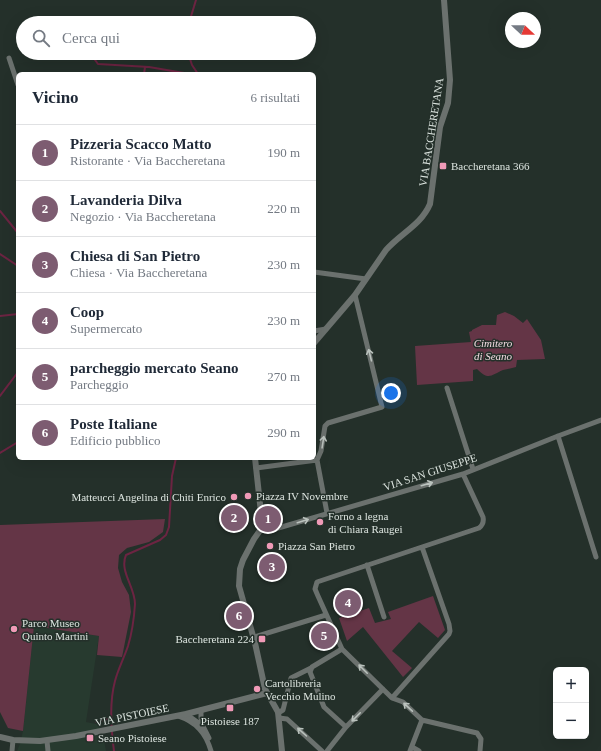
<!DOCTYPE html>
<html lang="it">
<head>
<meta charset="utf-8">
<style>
  :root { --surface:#fff; --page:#f2f2f3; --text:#1f2937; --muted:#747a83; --line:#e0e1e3; --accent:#7d5c71 }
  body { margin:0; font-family:Georgia,serif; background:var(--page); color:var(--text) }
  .controls { position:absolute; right:12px; bottom:12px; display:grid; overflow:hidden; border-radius:6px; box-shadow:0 4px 16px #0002 }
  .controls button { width:36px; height:36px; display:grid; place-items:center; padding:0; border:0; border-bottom:1px solid var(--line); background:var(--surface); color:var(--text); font:20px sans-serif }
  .compass { position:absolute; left:505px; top:12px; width:36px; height:36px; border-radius:50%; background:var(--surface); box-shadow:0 4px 16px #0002; rotate:112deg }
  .you { position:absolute; left:391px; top:393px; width:14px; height:14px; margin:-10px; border:3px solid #fff; border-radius:50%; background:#1a73e8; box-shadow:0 0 0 6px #1a73e833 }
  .badge { display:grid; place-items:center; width:26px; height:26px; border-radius:50%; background:var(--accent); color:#fff; font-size:13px; font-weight:700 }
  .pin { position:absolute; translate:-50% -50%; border:2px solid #fff; box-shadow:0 1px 4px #0006 }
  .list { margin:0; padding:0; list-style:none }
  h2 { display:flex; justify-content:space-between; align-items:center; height:52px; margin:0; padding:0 16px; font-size:17px }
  h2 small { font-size:13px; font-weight:400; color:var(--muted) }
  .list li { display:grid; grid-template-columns:26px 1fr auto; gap:12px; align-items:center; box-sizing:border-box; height:56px; padding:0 16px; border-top:1px solid var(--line) }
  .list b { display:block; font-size:15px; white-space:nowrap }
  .list p { margin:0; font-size:13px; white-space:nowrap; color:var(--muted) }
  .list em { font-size:13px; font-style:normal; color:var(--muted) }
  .icon { flex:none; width:22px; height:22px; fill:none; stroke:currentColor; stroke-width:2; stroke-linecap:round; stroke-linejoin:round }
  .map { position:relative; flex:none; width:601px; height:751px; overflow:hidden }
  .search { position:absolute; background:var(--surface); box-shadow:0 4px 16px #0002; left:16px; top:16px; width:300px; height:44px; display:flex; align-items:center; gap:10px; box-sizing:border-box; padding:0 14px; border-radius:22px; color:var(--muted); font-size:15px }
  .panel { position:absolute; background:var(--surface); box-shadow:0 4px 16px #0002; left:16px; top:72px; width:300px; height:388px; border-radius:6px }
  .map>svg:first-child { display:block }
</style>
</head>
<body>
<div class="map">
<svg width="601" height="751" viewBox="0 0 601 751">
  <rect width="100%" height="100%" fill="#24302a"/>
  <!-- built -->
  <path fill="#273a2f" d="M 34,626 L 99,636 L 86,722 L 101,725 L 106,751 L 17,751 L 20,744 L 23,731 Z"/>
  <!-- green -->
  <path fill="#643546" d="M 505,312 L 514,316 L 523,323 L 527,319 L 541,340 L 545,359 L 517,360 L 516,367 C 512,368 508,369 503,370 C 491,375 489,381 477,369 L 473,370 L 473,381 L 417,385 L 415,346 L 471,342 L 469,332 L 472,331 L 472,330 L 482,325 L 496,325 L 497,315 Z
    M 165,519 L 163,532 L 149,542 L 127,548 L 119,555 L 118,568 L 122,582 L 129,595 L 131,612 L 122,657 L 97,655 L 99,636 L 34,626 L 23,731 L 8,728 L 0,712 L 0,525 Z
    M 433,596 L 445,630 L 438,638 L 419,622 L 392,651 L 412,668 L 403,677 L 363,627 L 347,641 L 339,618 L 369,608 L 375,623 L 391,619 L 388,612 Z"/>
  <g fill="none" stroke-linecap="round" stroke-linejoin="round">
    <!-- stream -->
    <path stroke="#6c2442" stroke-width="2" d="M 67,21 L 69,23
      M 189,23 L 196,0
      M 90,53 L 98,64 L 149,67 L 190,74
      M 188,53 L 192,65 L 198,74
      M 144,74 L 145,67
      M 0,211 L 18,233
      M 0,254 L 18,266
      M 0,316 L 18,314
      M 0,396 L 18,372
      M 0,453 L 18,442
      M 96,722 L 112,718
      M 114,751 C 111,729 109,703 115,681 C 118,669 124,658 128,646 C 132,633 134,619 135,604 C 135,587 119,571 126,555 L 160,540 L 166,535 L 169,527 L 172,476 L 176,458"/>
    <!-- minor -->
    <path stroke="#6b716e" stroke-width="5" d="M 9,58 L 18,85
      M 314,272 L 366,279
      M 314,331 L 326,329
      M 447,388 L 473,469
      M 558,436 L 596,557
      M 317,460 L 327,513
      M 256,468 L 317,460 L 321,451 L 325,426 L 328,423 L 382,407 L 355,295
      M 261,529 L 268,531 L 463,474 L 558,436 L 601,420
      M 422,547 L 449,624 L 450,631 L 449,634 L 392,698 L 342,649 L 318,596 L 315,589 L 317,582 L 479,528 C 483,525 484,522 483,517 L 463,474
      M 367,565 L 384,617
      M 254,637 L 326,615
      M 342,649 L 312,667 L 310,672 L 324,707 L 346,727
      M 392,698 L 403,702 L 422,720 L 477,733 L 481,739 L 480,751
      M 201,710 L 201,718 L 203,726
      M 278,713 L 283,710 L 291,678 L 311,668
      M 186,714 L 203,726 L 209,738
      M 178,716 C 196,722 206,733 211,751
      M 279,718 L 287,719 L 322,751
      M 47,741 L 48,751
      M 412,747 L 419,751
      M 12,751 L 13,740
      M 327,751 L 346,727 L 383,689
      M 410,751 L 422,720"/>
    <!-- tertiary -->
    <path stroke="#6b716e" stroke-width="6" d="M 314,343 L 355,295 L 386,250 C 401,233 421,225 430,204 L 440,127 L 448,103 L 450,80 L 444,0
      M 255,458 L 262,522 L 261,529 L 254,539 L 243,560 L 240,569 L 239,586 L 255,643 L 265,689 L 278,712 L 282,751
      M 0,737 L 13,740 L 40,741 L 76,736 L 186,714 L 267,693"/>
  </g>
  <!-- one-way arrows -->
  <defs><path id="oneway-shaft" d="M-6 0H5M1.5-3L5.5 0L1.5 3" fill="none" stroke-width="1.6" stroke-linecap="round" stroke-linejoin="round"/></defs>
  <g stroke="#bac2bd">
    <use href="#oneway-shaft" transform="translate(370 355) rotate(-104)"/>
    <use href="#oneway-shaft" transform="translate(323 442) rotate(-81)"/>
    <use href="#oneway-shaft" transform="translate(427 484) rotate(-16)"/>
    <use href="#oneway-shaft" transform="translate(303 521) rotate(-17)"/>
    <use href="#oneway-shaft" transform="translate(363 669) rotate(-135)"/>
    <use href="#oneway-shaft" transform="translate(408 707) rotate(-137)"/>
    <use href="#oneway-shaft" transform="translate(356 717) rotate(135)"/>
    <use href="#oneway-shaft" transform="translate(302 732) rotate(-138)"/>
  </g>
  <!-- markers -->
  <g fill="#f09ab7" stroke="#24302a" stroke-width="1.5">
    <rect x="439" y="162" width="8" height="8" rx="2"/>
    <circle cx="248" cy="496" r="4"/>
    <circle cx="234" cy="497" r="4"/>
    <circle cx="320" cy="522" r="4"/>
    <circle cx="270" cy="546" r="4"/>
    <circle cx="14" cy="629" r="4"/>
    <rect x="258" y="635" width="8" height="8" rx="2"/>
    <circle cx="257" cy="689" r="4"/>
    <rect x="226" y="704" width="8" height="8" rx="2"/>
    <rect x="86" y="734" width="8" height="8" rx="2"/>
  </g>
  <g text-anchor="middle" stroke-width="3" stroke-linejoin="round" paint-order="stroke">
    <!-- street labels -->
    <g font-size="11" fill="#dce4df" stroke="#24302a">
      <text transform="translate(431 132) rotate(-81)" y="4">VIA BACCHERETANA</text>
      <text transform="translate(430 472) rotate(-18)" y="4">VIA SAN GIUSEPPE</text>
      <text transform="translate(132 715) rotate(-12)" y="4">VIA PISTOIESE</text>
    </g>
    <!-- poi labels -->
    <g font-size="11" fill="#dce4df" stroke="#24302a" text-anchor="start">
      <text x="451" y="170">Baccheretana 366</text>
      <text x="256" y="500">Piazza IV Novembre</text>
      <text x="226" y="501" text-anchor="end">Matteucci Angelina di Chiti Enrico</text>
      <text x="328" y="520">Forno a legna<tspan x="328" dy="13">di Chiara Raugei</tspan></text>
      <text x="278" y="550">Piazza San Pietro</text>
      <text x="22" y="627">Parco Museo<tspan x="22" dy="13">Quinto Martini</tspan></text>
      <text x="254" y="643" text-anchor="end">Baccheretana 224</text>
      <text x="265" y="687">Cartolibreria<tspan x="265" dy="13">Vecchio Mulino</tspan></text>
      <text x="230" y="725" text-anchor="middle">Pistoiese 187</text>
      <text x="98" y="742">Seano Pistoiese</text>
    </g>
    <!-- park labels -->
    <g font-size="11" font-style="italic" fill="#f3dbe2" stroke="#24302a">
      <text x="493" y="347">Cimitero<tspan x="493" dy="13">di Seano</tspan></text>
    </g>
  </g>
</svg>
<div class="controls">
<button>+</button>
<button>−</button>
</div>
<svg class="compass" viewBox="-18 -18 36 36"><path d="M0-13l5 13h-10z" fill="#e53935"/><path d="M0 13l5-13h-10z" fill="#747a83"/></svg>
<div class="you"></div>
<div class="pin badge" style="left:268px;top:519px">1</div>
<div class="pin badge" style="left:234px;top:518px">2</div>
<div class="pin badge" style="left:272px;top:567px">3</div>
<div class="pin badge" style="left:348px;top:603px">4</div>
<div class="pin badge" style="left:324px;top:636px">5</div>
<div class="pin badge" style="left:239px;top:616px">6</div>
<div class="search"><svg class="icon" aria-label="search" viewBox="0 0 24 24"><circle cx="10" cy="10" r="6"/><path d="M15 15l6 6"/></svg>Cerca qui</div>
<section class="panel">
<h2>Vicino<small>6 risultati</small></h2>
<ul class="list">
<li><span class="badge">1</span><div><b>Pizzeria Scacco Matto</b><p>Ristorante · Via Baccheretana</p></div><em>190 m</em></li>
<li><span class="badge">2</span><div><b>Lavanderia Dilva</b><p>Negozio · Via Baccheretana</p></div><em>220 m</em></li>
<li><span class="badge">3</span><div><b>Chiesa di San Pietro</b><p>Chiesa · Via Baccheretana</p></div><em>230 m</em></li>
<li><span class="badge">4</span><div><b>Coop</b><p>Supermercato</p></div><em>230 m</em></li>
<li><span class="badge">5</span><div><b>parcheggio mercato Seano</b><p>Parcheggio</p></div><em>270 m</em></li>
<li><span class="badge">6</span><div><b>Poste Italiane</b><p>Edificio pubblico</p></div><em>290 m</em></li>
</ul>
</section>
</div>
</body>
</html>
